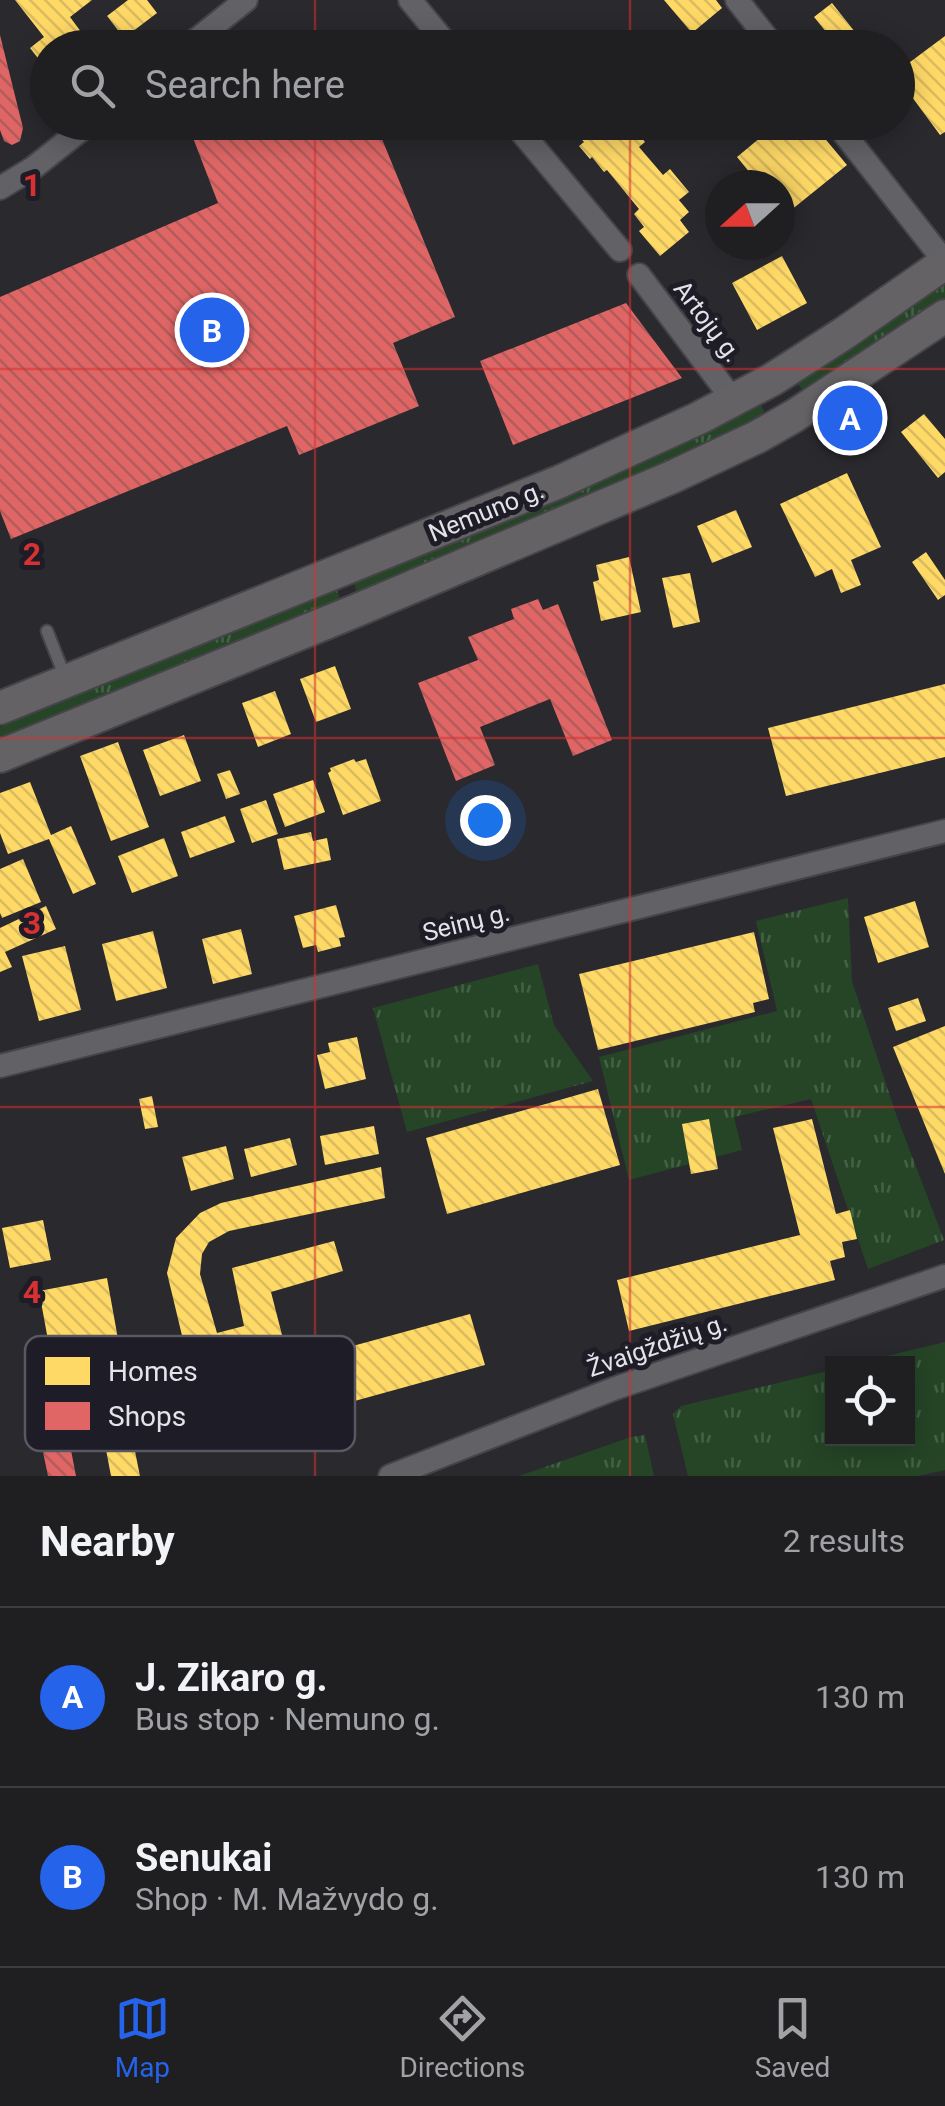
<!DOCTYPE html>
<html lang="en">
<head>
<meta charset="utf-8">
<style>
  :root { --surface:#1f1f22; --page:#27272a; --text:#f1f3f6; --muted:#a1a2a5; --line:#3c3d40; --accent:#2563eb }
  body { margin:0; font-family:Roboto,sans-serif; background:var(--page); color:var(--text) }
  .controls { position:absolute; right:30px; bottom:30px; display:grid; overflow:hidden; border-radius:0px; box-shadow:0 5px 25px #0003 }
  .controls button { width:90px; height:90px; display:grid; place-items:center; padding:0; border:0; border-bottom:2px solid var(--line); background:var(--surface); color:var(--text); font:50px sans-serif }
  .compass { position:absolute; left:705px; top:170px; width:90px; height:90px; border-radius:50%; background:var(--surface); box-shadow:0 5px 25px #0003; rotate:249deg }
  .you { position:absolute; left:485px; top:820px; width:35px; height:35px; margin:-25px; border:8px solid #fff; border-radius:50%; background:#1a73e8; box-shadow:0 0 0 15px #1a73e833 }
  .badge { display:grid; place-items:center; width:65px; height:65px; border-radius:50%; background:var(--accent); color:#fff; font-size:32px; font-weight:700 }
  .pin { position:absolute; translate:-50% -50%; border:5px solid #fff; box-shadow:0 2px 10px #0006 }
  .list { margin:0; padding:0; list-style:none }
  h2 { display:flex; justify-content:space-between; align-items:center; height:130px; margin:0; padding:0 40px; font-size:42px }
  h2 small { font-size:32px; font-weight:400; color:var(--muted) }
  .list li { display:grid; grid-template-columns:65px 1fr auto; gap:30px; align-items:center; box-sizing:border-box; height:180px; padding:0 40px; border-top:2px solid var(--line) }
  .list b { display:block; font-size:38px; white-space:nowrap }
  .list p { margin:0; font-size:32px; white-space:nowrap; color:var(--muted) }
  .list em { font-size:32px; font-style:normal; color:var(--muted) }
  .icon { flex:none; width:55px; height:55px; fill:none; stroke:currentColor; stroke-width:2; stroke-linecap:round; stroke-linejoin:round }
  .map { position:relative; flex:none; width:945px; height:1476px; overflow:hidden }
  .search { position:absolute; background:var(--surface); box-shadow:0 5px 25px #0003; left:30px; right:30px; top:30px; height:110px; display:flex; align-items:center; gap:25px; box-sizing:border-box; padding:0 35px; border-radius:55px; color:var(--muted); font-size:38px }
  .sheet { height:490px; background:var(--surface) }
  nav { display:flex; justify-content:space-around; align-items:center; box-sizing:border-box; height:140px; border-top:2px solid var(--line); background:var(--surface); font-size:28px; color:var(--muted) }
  nav a { display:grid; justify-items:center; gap:5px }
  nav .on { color:var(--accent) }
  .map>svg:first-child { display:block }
</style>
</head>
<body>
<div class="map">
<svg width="945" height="1476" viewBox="0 0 945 1476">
  <defs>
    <pattern id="grass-tufts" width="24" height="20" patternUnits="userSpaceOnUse" patternTransform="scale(2.5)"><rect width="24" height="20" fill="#254526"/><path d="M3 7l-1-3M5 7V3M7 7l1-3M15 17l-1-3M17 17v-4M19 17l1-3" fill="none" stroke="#446046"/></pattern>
    <pattern id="homes-back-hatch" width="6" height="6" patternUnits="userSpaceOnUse" patternTransform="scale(2.5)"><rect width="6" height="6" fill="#ffd966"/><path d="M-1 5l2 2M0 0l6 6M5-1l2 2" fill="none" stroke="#dabb60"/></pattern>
    <pattern id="shops-back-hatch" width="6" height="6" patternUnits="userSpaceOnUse" patternTransform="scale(2.5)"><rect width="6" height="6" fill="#e06666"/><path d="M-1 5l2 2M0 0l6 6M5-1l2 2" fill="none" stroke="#b15c5c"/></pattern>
  </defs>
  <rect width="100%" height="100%" fill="#29292e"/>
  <!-- grass -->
  <path fill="url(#grass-tufts)" d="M 945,281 L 945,301 L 809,389 L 802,389 L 798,384 L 799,378 Z
    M 756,404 L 761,405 L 764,411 L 759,416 L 670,461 L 358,595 L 353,581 Z
    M 336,588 L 341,601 L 0,739 L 0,727 Z
    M 848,898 L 852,981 L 897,1117 L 944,1240 L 868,1269 L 811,1099 L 734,1117 L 742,1150 L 629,1180 L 599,1057 L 777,1011 L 756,921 Z
    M 538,964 L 554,1025 L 593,1081 L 407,1132 L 373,1008 Z
    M 945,1342 L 945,1470 L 918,1476 L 688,1476 L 673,1414 L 681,1406 L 832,1370 L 832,1438 L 908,1438 L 908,1364 L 858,1363 Z
    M 645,1435 L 654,1476 L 519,1476 L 631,1437 Z"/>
  <!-- homes -->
  <path fill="url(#homes-back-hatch)" d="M 15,0 L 92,0 L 70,17 L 93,48 L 48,48 L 48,71 L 30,48 L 44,37 Z
    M 128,0 L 147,0 L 157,13 L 124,38 L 107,16 Z
    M 664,0 L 716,0 L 722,8 L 692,33 Z
    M 832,3 L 863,42 L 856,48 L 839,48 L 814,17 Z
    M 549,31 L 562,48 L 529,48 Z
    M 945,36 L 945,132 L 940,135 L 898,78 L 898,71 Z
    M 577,122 L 629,122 L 645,142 L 639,147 L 663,175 L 670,169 L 689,192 L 679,200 L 689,212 L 680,220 L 689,232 L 660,256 L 639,231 L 644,227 L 634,214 L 639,209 L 607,170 L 604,172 L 592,157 L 590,159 L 579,146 L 584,142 L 575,132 L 580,127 Z
    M 779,122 L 805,122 L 813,132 L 817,129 L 847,165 L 785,215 L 780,210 L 780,185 L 760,185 L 737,157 Z
    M 782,256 L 807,303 L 757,330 L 732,283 Z
    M 924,414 L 945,439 L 945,472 L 938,478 L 901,432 Z
    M 847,473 L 881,547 L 851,560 L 861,585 L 841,593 L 832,569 L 815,577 L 780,504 Z
    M 736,510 L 752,547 L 712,563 L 697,526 Z
    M 926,552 L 945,580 L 945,595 L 938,600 L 912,562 Z
    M 629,557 L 641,612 L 601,621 L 593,582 L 599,580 L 596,565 Z
    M 690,573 L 700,622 L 673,628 L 662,578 Z
    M 335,666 L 351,709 L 316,722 L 300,679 Z
    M 945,684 L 945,757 L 786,796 L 768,728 Z
    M 275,691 L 291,734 L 258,747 L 242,703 Z
    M 184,735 L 201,781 L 160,796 L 143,750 Z
    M 118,742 L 149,827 L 111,841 L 80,756 Z
    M 354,759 L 356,762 L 366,759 L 381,801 L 343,815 L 328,773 L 331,771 L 330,768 Z
    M 230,770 L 240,794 L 226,799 L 217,774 Z
    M 313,780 L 325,812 L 285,827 L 273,794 Z
    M 30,782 L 51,835 L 71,826 L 96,884 L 73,894 L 49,839 L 8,854 L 0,833 L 0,793 Z
    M 266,800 L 278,834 L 252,843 L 240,809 Z
    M 225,816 L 235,842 L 190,858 L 181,832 Z
    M 311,832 L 313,841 L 327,838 L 331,860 L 284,870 L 277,839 Z
    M 164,838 L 178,876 L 132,893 L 118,856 Z
    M 23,859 L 41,902 L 2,918 L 0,913 L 0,869 Z
    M 915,901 L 929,947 L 878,963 L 864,917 Z
    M 336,905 L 345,937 L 339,938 L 341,946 L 318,952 L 316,945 L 303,948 L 294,916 Z
    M 46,906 L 56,929 L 5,952 L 12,967 L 0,972 L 0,928 Z
    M 241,929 L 252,974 L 213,984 L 202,939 Z
    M 153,931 L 167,988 L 116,1001 L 102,944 Z
    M 754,932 L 769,999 L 753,1003 L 755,1012 L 598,1050 L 579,974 Z
    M 65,946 L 81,1010 L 39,1021 L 22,956 Z
    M 918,998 L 926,1021 L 896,1031 L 888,1008 Z
    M 945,1026 L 945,1174 L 893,1047 Z
    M 357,1037 L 366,1079 L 325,1089 L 317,1055 L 330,1052 L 328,1043 Z
    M 598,1089 L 620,1165 L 447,1214 L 426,1138 Z
    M 152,1096 L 158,1127 L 145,1129 L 139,1099 Z
    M 709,1119 L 718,1169 L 691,1174 L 682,1124 Z
    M 812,1119 L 836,1214 L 850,1210 L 857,1239 L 842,1242 L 845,1257 L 830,1261 L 835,1280 L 629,1331 L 617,1280 L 800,1235 L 773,1128 Z
    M 374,1126 L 379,1154 L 325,1165 L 320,1136 Z
    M 290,1138 L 297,1165 L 251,1177 L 244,1149 Z
    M 226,1146 L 234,1179 L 191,1191 L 182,1157 Z
    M 381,1167 L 385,1198 L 229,1231 L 209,1242 L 202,1254 L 200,1274 L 217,1333 L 244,1326 L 232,1268 L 334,1241 L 343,1271 L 271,1292 L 292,1374 L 341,1362 L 338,1350 L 470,1314 L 485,1365 L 351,1402 L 356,1424 L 291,1440 L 275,1378 L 197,1398 L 167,1273 L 176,1238 L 200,1213 L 221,1203 Z
    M 43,1220 L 51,1260 L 10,1268 L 2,1228 Z
    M 107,1278 L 118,1339 L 50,1351 L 39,1291 Z
    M 123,1392 L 140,1476 L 111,1476 L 96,1397 Z"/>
  <!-- shops -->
  <path fill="url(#shops-back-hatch)" d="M 0,35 L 23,128 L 20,141 L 12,145 L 4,141 L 0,130 Z
    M 209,122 L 375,122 L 455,317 L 393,343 L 419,406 L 299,455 L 287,426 L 11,539 L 0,511 L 0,297 L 218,203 L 190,130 Z
    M 626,303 L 682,378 L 513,445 L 480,361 Z
    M 538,599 L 543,610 L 558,604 L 612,740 L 573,756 L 550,699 L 480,727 L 495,765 L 456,781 L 418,683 L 478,660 L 468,637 L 514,619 L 511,609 Z
    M 61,1398 L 76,1476 L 48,1476 L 33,1404 Z"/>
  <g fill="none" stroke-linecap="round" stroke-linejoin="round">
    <defs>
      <path id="service" d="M 47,631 L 65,677"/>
      <path id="minor" d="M 410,0 L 450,48
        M 737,0 L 775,48
        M 186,48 L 246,0
        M 513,122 L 620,250
        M 835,122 L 945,262
        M 0,188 L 33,168 L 91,122
        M 639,275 L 733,400
        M 0,1066 L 945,831
        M 390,1476 L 616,1388 L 945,1276"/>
      <path id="secondary" d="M 0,708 L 559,482 L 699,418 L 773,379 L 843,334 L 945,263
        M 0,756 L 355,611 L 672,477 L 757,437 L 794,416 L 945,316"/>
    </defs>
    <!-- service casing -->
    <use href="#service" stroke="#454449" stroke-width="15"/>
    <!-- minor casing -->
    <use href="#minor" stroke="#454449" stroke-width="26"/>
    <!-- secondary casing -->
    <use href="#secondary" stroke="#454449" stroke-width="36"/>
    <!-- service -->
    <use href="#service" stroke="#626166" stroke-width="11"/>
    <!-- minor -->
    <use href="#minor" stroke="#626166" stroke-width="22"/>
    <!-- secondary -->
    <use href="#secondary" stroke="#646264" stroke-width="32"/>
  </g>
  <!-- grid -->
  <path fill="none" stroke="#d73132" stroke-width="2.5" stroke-opacity="0.55" d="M 315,0 L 315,48M 630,0 L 630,48M 315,122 L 315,1476M 630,122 L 630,1476M 0,369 L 945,369M 0,738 L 945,738M 0,1107 L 945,1107"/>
  <g text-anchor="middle" stroke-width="10" stroke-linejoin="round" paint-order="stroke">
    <!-- street labels -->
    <g font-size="25" fill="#e3e3ea" stroke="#1e1d27">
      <text transform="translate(708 321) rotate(53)" y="9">Artojų g.</text>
      <text transform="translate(486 511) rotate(-22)" y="9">Nemuno g.</text>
      <text transform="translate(466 922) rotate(-14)" y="9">Seinų g.</text>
      <text transform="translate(657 1345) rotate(-19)" y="9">Žvaigždžių g.</text>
    </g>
  </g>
  <!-- legend -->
  <rect x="25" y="1336" width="330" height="115" rx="15" fill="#1e1d27" stroke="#595862" stroke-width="2.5"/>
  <rect x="45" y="1357" width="45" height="28" fill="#ffd966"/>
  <rect x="45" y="1402" width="45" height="28" fill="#e06666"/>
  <g font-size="28" fill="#e3e3ea">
    <text x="108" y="1381">Homes</text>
    <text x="108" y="1426">Shops</text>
  </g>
  <g font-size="32" text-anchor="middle" font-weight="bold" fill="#d73132" stroke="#1e1d27" stroke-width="10" stroke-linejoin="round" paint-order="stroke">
    <text x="32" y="196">1</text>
    <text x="32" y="565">2</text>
    <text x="32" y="934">3</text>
    <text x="32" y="1303">4</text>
  </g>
</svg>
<div class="controls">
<button><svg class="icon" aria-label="locate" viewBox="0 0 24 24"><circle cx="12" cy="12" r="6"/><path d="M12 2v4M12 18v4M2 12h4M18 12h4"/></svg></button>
</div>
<svg class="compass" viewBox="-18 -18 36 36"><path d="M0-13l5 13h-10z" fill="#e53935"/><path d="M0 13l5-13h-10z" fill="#a1a2a5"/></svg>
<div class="you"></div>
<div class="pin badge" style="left:850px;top:418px">A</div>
<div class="pin badge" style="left:212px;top:330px">B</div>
<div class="search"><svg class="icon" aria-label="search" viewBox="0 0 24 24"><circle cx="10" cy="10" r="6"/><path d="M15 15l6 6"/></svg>Search here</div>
</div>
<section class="sheet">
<h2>Nearby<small>2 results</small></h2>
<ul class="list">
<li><span class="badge">A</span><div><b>J. Zikaro g.</b><p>Bus stop · Nemuno g.</p></div><em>130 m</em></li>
<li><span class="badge">B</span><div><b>Senukai</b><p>Shop · M. Mažvydo g.</p></div><em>130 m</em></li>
</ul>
</section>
<nav>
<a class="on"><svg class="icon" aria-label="map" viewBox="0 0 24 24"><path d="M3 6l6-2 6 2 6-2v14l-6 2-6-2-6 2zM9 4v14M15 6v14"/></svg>Map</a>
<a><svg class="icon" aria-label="directions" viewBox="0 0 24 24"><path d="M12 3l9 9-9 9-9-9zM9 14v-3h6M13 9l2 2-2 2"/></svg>Directions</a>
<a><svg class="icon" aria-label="saved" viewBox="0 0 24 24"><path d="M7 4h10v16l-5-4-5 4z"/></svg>Saved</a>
</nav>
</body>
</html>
